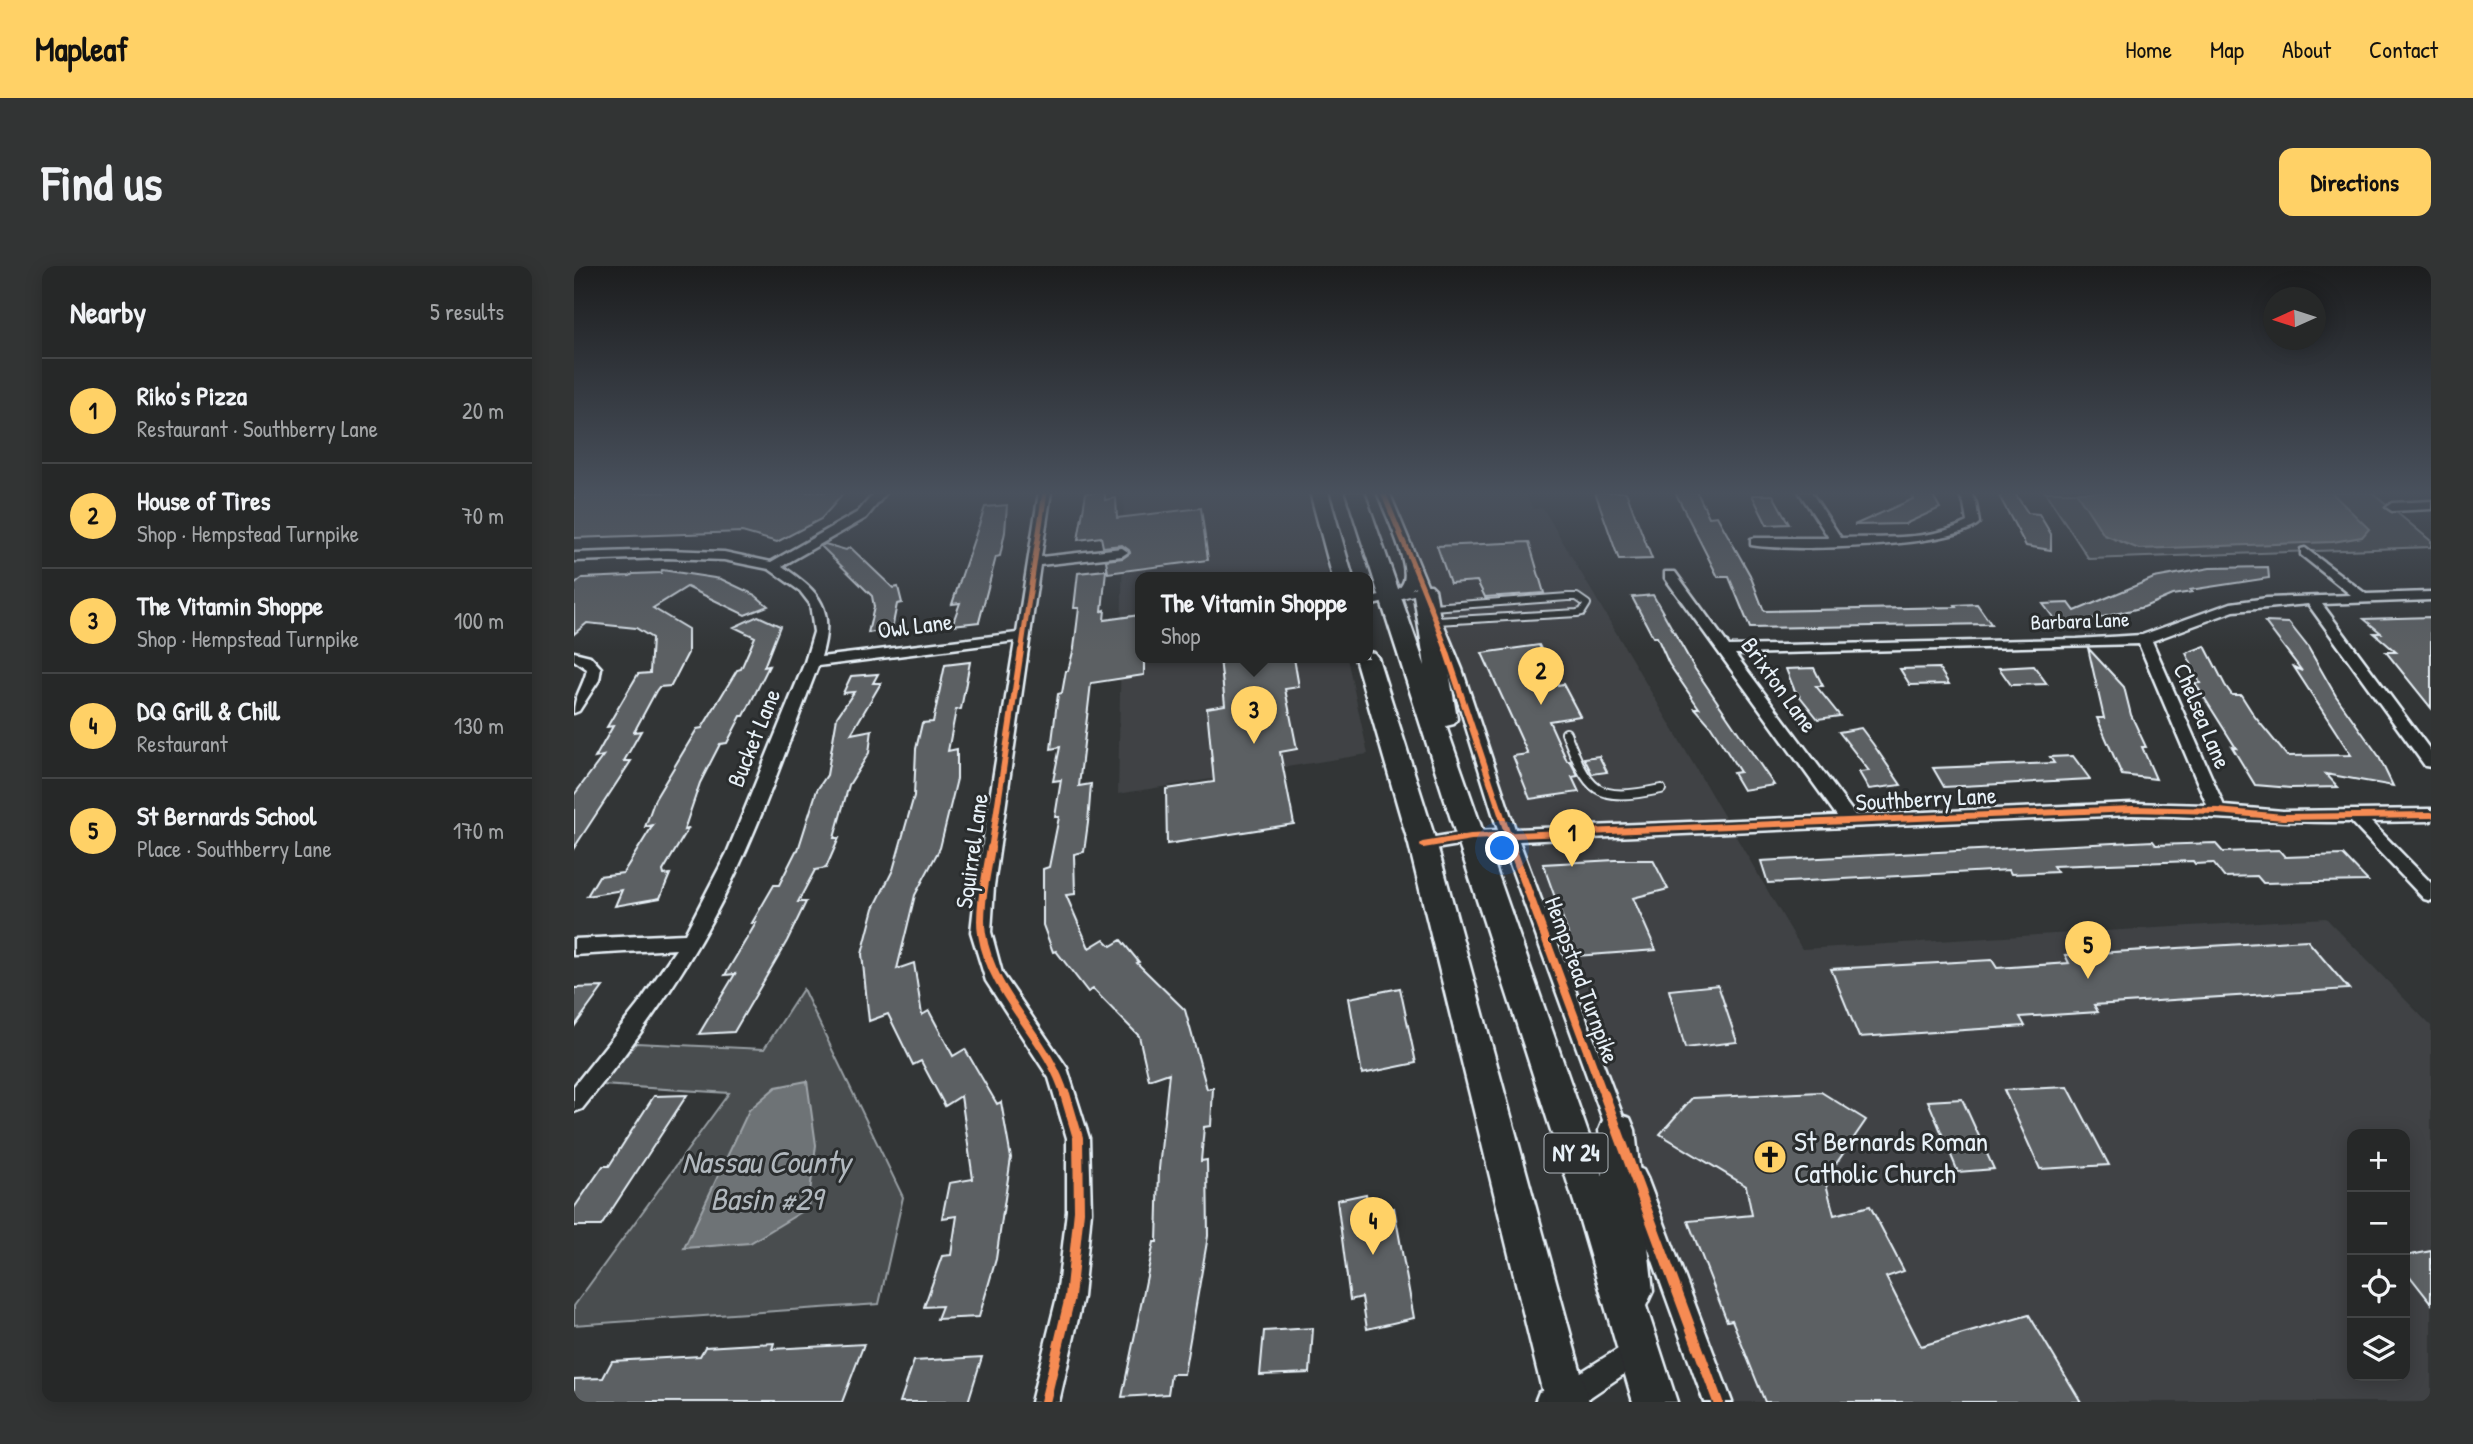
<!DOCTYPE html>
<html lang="en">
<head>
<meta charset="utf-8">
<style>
  :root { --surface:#262828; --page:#323434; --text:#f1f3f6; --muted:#a4a6a8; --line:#424445; --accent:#ffd166 }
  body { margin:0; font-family:"Patrick Hand",sans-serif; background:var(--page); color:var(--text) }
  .controls { position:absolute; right:21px; bottom:21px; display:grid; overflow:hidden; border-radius:14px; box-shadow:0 4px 18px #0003 }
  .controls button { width:63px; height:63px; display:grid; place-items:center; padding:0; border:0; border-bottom:2px solid var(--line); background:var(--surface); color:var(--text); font:35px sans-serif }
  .compass { position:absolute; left:1689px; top:21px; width:63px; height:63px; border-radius:50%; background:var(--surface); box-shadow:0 4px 18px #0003; rotate:267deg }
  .you { position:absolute; left:929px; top:583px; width:24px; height:24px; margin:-18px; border:5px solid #fff; border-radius:50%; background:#1a73e8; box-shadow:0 0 0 10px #1a73e833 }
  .badge { display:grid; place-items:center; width:46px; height:46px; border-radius:50%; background:var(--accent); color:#111; font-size:23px; font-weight:700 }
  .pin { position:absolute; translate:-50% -58px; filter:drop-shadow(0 2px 4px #0008) }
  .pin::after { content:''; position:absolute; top:37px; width:24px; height:21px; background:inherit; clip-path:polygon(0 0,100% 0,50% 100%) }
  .popup { position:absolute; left:561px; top:306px; width:238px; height:91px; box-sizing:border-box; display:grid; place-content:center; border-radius:14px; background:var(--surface); filter:drop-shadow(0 2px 5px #0005); font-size:23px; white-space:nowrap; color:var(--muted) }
  .popup b { font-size:26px; color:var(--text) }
  .popup::after { content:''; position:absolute; left:50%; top:100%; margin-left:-14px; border:14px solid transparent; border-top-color:var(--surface) }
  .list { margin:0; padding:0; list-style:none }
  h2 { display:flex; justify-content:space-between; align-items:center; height:91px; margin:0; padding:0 28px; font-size:30px }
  h2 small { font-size:23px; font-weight:400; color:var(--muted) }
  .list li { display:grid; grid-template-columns:46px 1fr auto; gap:21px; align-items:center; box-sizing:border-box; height:105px; padding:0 28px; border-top:2px solid var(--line) }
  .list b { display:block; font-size:26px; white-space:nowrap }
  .list p { margin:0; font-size:23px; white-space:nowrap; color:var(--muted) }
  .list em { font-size:23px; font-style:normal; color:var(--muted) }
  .icon { flex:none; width:38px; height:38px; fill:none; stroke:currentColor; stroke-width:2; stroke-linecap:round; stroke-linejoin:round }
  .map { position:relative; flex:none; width:1857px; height:1136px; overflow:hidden; border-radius:14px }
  header { display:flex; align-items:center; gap:42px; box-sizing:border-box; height:98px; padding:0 35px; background:var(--accent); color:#111 }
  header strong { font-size:33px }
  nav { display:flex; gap:38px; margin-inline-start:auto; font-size:24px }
  .intro { display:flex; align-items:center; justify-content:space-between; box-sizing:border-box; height:168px; padding:0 42px }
  h1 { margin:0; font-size:49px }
  .button { padding:18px 32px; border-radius:14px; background:var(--accent); color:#111; font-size:24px; font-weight:700 }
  main { display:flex; gap:42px; padding:0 42px }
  aside { flex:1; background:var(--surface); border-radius:14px; box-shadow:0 4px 18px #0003 }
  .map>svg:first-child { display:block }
</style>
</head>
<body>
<header>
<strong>Mapleaf</strong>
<nav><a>Home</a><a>Map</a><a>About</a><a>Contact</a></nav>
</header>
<div class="intro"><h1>Find us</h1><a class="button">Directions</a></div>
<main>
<aside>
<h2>Nearby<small>5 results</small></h2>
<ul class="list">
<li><span class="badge">1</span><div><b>Riko's Pizza</b><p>Restaurant · Southberry Lane</p></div><em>20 m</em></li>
<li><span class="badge">2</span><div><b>House of Tires</b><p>Shop · Hempstead Turnpike</p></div><em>70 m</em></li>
<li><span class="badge">3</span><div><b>The Vitamin Shoppe</b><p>Shop · Hempstead Turnpike</p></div><em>100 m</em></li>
<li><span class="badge">4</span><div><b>DQ Grill &amp; Chill</b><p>Restaurant</p></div><em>130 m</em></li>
<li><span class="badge">5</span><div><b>St Bernards School</b><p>Place · Southberry Lane</p></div><em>170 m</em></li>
</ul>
</aside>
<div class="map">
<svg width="1857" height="1136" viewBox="0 0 1857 1136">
  <rect width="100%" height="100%" fill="#323536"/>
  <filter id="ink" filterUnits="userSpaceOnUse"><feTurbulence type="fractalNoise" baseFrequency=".0143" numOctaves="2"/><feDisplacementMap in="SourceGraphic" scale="14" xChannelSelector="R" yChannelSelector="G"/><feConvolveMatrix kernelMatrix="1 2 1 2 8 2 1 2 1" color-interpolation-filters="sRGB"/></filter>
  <g filter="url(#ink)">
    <!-- built -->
    <path fill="#3f4244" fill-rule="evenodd" d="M 550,226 L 733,226 L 755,312 L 566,312 L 566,392 L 773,392 L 794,488 L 544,528 Z
      M 818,226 L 951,226 L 959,243 L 969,242 L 1228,683 L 1752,652 L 1857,760 L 1857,1136 L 1143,1136 ZM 1778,868 L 1831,868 L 1831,1110 L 1778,1110 Z"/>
    <!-- green -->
    <path fill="#494d4f" stroke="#989fa4" stroke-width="2" d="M 1471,226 L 1798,226 L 1857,275 L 1857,281 L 1515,293 Z
      M 229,723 L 329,931 L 305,1038 L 0,1059 L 0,1040 L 155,827 L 28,819 L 62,777 L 190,783 Z"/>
    <!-- water -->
    <path fill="#6e7376" stroke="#9fa5aa" stroke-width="2" d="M 1502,226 L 1757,226 L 1795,263 L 1788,271 L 1759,276 L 1565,283 L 1530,269 Z
      M 233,815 L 242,879 L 234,942 L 176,977 L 110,982 L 175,844 L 202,821 Z"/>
    <!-- building -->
    <path fill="#5c6063" stroke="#e8f1f8" stroke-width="2" d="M 153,226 L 271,226 L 247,253 L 203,276 L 168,266 L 0,272 L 0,227 Z
      M 531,226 L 531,234 L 542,232 L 543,252 L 627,242 L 634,294 L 534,307 L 532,294 L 549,292 L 556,287 L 555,284 L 548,279 L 529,281 L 527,271 L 504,274 L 512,227 Z
      M 1021,226 L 1052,226 L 1078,293 L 1045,294 Z
      M 1101,226 L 1123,226 L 1135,251 L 1143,250 L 1176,309 L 1190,345 L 1382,341 L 1381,339 L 1403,338 L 1417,358 L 1176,362 L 1155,311 L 1144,311 Z
      M 1336,226 L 1357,226 L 1366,242 L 1331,258 L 1280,259 L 1339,233 Z
      M 1423,226 L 1440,226 L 1454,247 L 1465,248 L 1477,268 L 1477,284 L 1452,280 Z
      M 1178,229 L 1199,229 L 1215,258 L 1193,259 Z
      M 433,239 L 431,266 L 426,290 L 422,291 L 405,356 L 378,359 L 386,337 L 378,338 L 411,241 Z
      M 955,276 L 970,327 L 911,331 L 903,315 L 876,317 L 863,280 Z
      M 251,278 L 272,284 L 276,281 L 319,322 L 324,321 L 328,337 L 323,338 L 318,363 L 294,367 L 300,341 L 298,330 L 247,280 Z
      M 1694,301 L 1695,312 L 1616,324 L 1618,326 L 1598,329 L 1570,341 L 1488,361 L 1485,355 L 1482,355 L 1469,338 L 1495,337 L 1501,345 L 1580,312 L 1636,302 Z
      M 88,304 L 147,313 L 181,329 L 194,340 L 171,349 L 113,321 L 79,342 L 114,363 L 114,387 L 97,420 L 85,421 L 82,425 L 60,466 L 67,465 L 50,495 L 57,495 L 0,582 L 0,529 L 29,490 L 21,492 L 39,460 L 33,461 L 64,408 L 76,407 L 78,372 L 62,362 L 13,357 L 0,368 L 0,319 L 9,312 L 56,310 L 59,308 L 87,307 Z
      M 532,304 L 528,345 L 531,344 L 530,354 L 566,349 L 566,392 L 570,392 L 570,409 L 517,417 L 505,520 L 517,518 L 514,557 L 510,586 L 500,588 L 501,628 L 492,629 L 515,682 L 530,673 L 537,680 L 547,674 L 565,696 L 563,697 L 611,744 L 633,823 L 639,822 L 637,860 L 630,861 L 627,895 L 633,894 L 634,970 L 610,1108 L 597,1108 L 594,1128 L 548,1131 L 580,976 L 583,976 L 585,903 L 595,807 L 575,814 L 565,770 L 519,723 L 514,726 L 482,685 L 479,686 L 469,659 L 469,603 L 475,601 L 485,551 L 481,551 L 487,514 L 479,515 L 486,481 L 477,483 L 484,428 L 488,427 L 492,405 L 494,405 L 500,382 L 505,342 L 500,342 L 504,307 Z
      M 1079,329 L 1121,403 L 1200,519 L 1169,524 L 1159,507 L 1166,506 L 1136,459 L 1121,442 L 1125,442 L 1095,398 L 1083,371 L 1079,371 L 1058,331 Z
      M 184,350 L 206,360 L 190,401 L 195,400 L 170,450 L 167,450 L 153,477 L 146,478 L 126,517 L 110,564 L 114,563 L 89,605 L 90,609 L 96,608 L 86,632 L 41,640 L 48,624 L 13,630 L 25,610 L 49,607 L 79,559 L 71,561 L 81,533 L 123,463 L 128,462 L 163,404 L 167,403 L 181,371 L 160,361 Z
      M 1857,351 L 1857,442 L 1812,386 L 1822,386 L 1800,367 L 1807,367 L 1790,353 Z
      M 1691,356 L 1715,357 L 1734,381 L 1762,430 L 1804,489 L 1819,520 L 1752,508 L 1764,521 L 1717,522 L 1681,519 L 1658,481 L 1662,482 L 1621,417 L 1626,417 L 1612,387 L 1631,380 L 1651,419 L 1658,429 L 1667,429 L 1681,451 L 1713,490 L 1777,489 L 1720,401 L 1728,405 Z
      M 965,379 L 984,419 L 989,418 L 1006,450 L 975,455 L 993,495 L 996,495 L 1004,510 L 998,511 L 1005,526 L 956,533 L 939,490 L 954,488 L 908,387 Z
      M 1514,382 L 1550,421 L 1557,449 L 1572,481 L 1568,481 L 1582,513 L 1548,509 L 1523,452 L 1530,452 Z
      M 646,392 L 720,392 L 725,421 L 711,423 L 723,483 L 706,486 L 720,558 L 593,578 L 592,523 L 640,516 L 633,442 L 651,439 Z
      M 396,396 L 387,443 L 382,444 L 374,485 L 383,483 L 383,513 L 366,582 L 341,629 L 323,703 L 340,697 L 348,749 L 355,745 L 379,790 L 391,783 L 423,838 L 427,836 L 437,892 L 422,993 L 405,1051 L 363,1053 L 368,1040 L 350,1041 L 368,990 L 377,989 L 383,950 L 368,952 L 375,917 L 399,913 L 387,830 L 371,840 L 347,795 L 339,799 L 314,748 L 295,755 L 288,688 L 300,642 L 319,604 L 340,530 L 342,483 L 348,457 L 359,456 L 371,399 Z
      M 1460,400 L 1473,418 L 1437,419 L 1425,402 Z
      M 1240,402 L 1249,420 L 1242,420 L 1266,450 L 1244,453 L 1220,423 L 1212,403 Z
      M 1365,402 L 1375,418 L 1336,419 L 1326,403 Z
      M 304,408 L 299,417 L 307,417 L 277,468 L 298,464 L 295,487 L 275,519 L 260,572 L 265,572 L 252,602 L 241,604 L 224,636 L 232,636 L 213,675 L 160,766 L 125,768 L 161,708 L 151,709 L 182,657 L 178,657 L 200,619 L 205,619 L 222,585 L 224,584 L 243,524 L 253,509 L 263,451 L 280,426 L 269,427 L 277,410 Z
      M 1287,462 L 1299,478 L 1327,519 L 1295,523 L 1285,506 L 1295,505 L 1265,466 Z
      M 1025,490 L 1033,506 L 1018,508 L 1010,492 Z
      M 1499,490 L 1516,513 L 1370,521 L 1359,502 L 1480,497 L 1476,491 Z
      M 1579,575 L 1582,579 L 1641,577 L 1649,586 L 1705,584 L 1711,591 L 1769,589 L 1794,615 L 1689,617 L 1683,610 L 1650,611 L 1639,597 L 1621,598 L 1619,595 L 1479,600 L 1483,606 L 1437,608 L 1435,604 L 1194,617 L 1187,595 Z
      M 1041,594 L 1079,594 L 1094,623 L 1059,632 L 1082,684 L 1002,690 L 969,598 Z
      M 1733,674 L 1775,723 L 1520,739 L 1524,746 L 1446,751 L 1451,760 L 1285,771 L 1257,703 L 1418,694 L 1423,702 L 1495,697 L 1491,689 Z
      M 1144,719 L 1163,776 L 1111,782 L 1095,724 Z
      M 29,721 L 0,761 L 0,722 Z
      M 826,722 L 842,797 L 788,808 L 775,732 Z
      M 1494,821 L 1535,899 L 1466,903 L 1430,824 Z
      M 1247,826 L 1292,854 L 1251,914 L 1260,949 L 1296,940 L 1330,1005 L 1312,1011 L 1347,1080 L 1455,1049 L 1507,1136 L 1191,1136 L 1158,1054 L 1153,1055 L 1114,955 L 1178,949 L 1172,920 L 1086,868 L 1118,832 Z
      M 113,829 L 27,960 L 0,960 L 0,942 L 29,900 L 35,900 L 80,830 Z
      M 1388,833 L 1420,903 L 1384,906 L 1354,835 Z
      M 792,928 L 795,947 L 820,942 L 840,1052 L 793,1063 L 788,1031 L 776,1034 L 763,934 Z
      M 1857,985 L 1857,1037 L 1831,1004 L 1831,990 Z
      M 739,1062 L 736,1107 L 686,1109 L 690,1065 Z
      M 200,1077 L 198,1083 L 290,1078 L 268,1136 L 0,1136 L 0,1113 L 29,1112 L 38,1095 L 126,1090 L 131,1081 Z
      M 408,1091 L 394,1136 L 326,1136 L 340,1095 Z"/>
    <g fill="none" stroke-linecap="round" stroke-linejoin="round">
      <defs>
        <path id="lane-far1" d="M 820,331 L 850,323
          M 858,341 L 994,331 L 1003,331 L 1013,338 L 1008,346 L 1003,347 L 863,355"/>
        <path id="lane" d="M 992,467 C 1015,526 1020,537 1087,523"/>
        <path id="street" d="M 301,226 L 313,226 L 292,252 L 208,300 C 247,327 261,342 247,391 L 443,367 L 465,226 L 477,226 L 467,291 L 548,282 L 554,286 L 548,290 L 466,299 L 420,620 L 417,666 L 428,707 L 493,802 L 515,872 L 517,945 L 509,1031 L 485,1136 L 457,1136 L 483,1031 L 493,945 L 493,872 L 475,812 L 412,715 L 397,666 L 402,620 L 441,375 L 244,400 C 211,484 183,571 140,650 C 103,720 57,782 8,843 L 0,846 L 0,820 L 64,739 L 102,683 L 0,689 L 0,673 L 111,668 L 153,587 L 231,396 L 240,366 L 236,338 L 226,325 L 195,303 L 150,294 L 92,292 L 0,295 L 0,287 L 92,284 L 150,286 L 197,296 L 284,246 Z
          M 803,226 L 815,226 L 888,403 L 941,563 L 1263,550 L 1091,312 L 1091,306 L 1101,306 L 1155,380 L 1503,373 L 1568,369 L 1657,337 L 1693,332 L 1777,329 L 1727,289 L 1727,283 L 1731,282 L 1792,328 L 1857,326 L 1857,334 L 1748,338 L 1857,485 L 1857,501 L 1851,500 L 1734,338 L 1660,345 L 1578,375 L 1650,540 L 1709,545 L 1857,543 L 1857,555 L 1797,556 L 1857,617 L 1857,635 L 1850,633 L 1777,556 C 1704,557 1631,550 1558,549 L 945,575 L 1056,869 L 1053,876 L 1045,879 L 1037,876 L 928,576 L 897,577 L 849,585 L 843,583 L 840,579 L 843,575 L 849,573 L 897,565 L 924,564 L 874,403 L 841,320 L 828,332 L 794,340 L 794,332 C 805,330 824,329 829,317 C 838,300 810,245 803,226 ZM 1565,378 L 1633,539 L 1558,537 L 1281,549 L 1161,388 Z
          M 1225,226 L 1237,226 L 1267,272 C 1307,271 1357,275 1393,256 L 1390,237 L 1384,226 L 1396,226 L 1402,237 L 1405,257 C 1381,281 1213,286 1177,279 L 1177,273 L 1181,272 L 1255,272 Z
          M 1857,235 L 1857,243 L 1818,245 L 1812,241 L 1818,237 Z
          M 0,386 L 16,390 L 27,402 L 25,414 L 5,445 L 0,447 C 0,429 10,420 13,403 L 0,394 Z
          M 1061,901 L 1069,904 L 1073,912 L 1158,1136 L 1130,1136 L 1049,912 L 1053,904 Z
          M 1065,1070 L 1074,1074 L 1078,1083 L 1074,1092 L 1009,1136 L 961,1136 L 965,1126 L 986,1119 Z"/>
        <path id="primary" d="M 736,226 L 754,226 L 779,312 L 759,312 Z
          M 772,226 L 790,226 L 851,400 L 839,323 L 843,319 L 857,319 L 861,323 L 883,453 L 880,458 L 872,460 L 1029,910 L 1025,864 L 1030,852 L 1043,848 L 1056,852 L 1061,864 L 1079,1025 L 1072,1040 L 1103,1136 L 1059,1136 L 1006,955 Z
          M 794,386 L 800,387 L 804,392 L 863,579 L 1015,1136 L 971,1136 L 835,579 L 781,392 L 794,392 Z"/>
      </defs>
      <!-- lane-far1 casing -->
      <use href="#lane-far1" stroke="#e8f1f8" stroke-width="10"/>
      <!-- lane casing -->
      <use href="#lane" stroke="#e8f1f8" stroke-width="12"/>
      <!-- street casing -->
      <use href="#street" stroke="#e8f1f8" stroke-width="5"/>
      <!-- primary casing -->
      <use href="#primary" stroke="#e8f1f8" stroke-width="5"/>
      <!-- lane-far1 -->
      <use href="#lane-far1" stroke="#2a2d2e" stroke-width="6"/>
      <!-- lane -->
      <use href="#lane" stroke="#2a2d2e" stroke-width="8"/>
      <!-- street -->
      <use href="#street" fill="#2a2d2e" fill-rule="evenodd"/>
      <!-- primary -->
      <use href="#primary" fill="#2a2d2e" fill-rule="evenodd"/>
      <defs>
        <path id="cycleway-far3" d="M 809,226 C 830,280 855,331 873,386
          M 447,386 L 471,226"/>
        <path id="cycleway-far2" d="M 872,384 L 939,584
          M 849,579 L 897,571 L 1558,543 L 1644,545 L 1709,551 L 1857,549
          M 417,584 L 447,384"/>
        <path id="cycleway-far1" d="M 417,582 C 413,606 404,644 408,668 C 418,731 474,771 491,830
          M 938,582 L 1030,830"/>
        <path id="cycleway" d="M 1030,828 L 1144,1136
          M 471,1136 L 496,1031 L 505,945 L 504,872 L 491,828"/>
      </defs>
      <!-- cycleway-far3 casing -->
      <use href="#cycleway-far3" stroke="#2a2d2e" stroke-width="9"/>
      <!-- cycleway-far2 casing -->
      <use href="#cycleway-far2" stroke="#2a2d2e" stroke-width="10"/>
      <!-- cycleway-far1 casing -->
      <use href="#cycleway-far1" stroke="#2a2d2e" stroke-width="12"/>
      <!-- cycleway casing -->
      <use href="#cycleway" stroke="#2a2d2e" stroke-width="14"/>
      <!-- cycleway-far3 -->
      <use href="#cycleway-far3" stroke="#f68b52" stroke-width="5"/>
      <!-- cycleway-far2 -->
      <use href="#cycleway-far2" stroke="#f68b52" stroke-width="6"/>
      <!-- cycleway-far1 -->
      <use href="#cycleway-far1" stroke="#f68b52" stroke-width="8"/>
      <!-- cycleway -->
      <use href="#cycleway" stroke="#f68b52" stroke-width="10"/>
    </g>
  </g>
  <!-- sky -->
  <linearGradient id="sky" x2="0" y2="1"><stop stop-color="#1c1d1e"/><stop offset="0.59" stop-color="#49515d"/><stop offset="1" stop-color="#49515d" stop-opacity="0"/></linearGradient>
  <rect width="1857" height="385" fill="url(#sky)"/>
  <!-- icons -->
  <defs>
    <symbol id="church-disc" viewBox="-11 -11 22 22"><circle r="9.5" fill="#ffd166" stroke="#2a2d2e"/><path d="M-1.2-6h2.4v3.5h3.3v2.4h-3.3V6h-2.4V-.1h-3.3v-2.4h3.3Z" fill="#111"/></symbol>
  </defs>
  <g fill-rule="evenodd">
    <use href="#church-disc" x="1177" y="872" width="38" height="38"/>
  </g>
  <g text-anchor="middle" stroke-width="6" stroke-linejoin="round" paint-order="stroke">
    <!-- far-street labels -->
    <g font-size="21" fill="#e8f1f8" stroke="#2a2d2e">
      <text transform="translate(1506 355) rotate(-2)" y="7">Barbara Lane</text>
    </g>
    <!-- shield labels -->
    <rect fill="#2a2d2e" stroke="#afb6bb" stroke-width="2" x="970.5" y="867.5" width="63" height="39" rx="5"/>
    <g font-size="23" font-weight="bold" fill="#e8f1f8">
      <text x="1002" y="895">NY 24</text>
    </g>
    <!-- street labels -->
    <g font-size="24" fill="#e8f1f8" stroke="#2a2d2e">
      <text transform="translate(341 360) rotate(-7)" y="8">Owl Lane</text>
      <text transform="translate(1205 419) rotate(54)" y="8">Brixton Lane</text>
      <text transform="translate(1628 450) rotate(67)" y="8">Chelsea Lane</text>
      <text transform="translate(180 472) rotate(-68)" y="8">Bucket Lane</text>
      <text transform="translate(1352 533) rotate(-3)" y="8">Southberry Lane</text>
      <text transform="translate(398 585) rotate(-82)" y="8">Squirrel Lane</text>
      <text transform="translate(1008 714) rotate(70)" y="8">Hempstead Turnpike</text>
    </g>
    <!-- near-poi labels -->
    <g font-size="28" fill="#e8f1f8" stroke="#2a2d2e" text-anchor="start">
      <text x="1220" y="885">St Bernards Roman<tspan x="1220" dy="32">Catholic Church</tspan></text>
    </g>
    <!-- near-water labels -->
    <g font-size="32" font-style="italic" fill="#b1b8be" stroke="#2a2d2e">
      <text x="192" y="907">Nassau County<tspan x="192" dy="37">Basin #29</tspan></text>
    </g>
  </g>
</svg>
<div class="controls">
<button>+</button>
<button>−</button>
<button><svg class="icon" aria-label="locate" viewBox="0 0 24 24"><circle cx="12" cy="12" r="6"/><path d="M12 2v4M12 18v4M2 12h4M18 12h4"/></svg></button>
<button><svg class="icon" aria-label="layers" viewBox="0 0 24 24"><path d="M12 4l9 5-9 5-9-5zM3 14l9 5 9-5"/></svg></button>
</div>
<svg class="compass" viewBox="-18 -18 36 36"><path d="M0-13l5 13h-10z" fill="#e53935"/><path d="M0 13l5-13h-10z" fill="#a4a6a8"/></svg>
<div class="you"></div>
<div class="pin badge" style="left:998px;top:601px">1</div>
<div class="pin badge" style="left:967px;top:439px">2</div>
<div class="pin badge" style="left:680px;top:478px">3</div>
<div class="popup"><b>The Vitamin Shoppe</b>Shop</div>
<div class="pin badge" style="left:799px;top:989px">4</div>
<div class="pin badge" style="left:1514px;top:713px">5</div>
</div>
</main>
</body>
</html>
